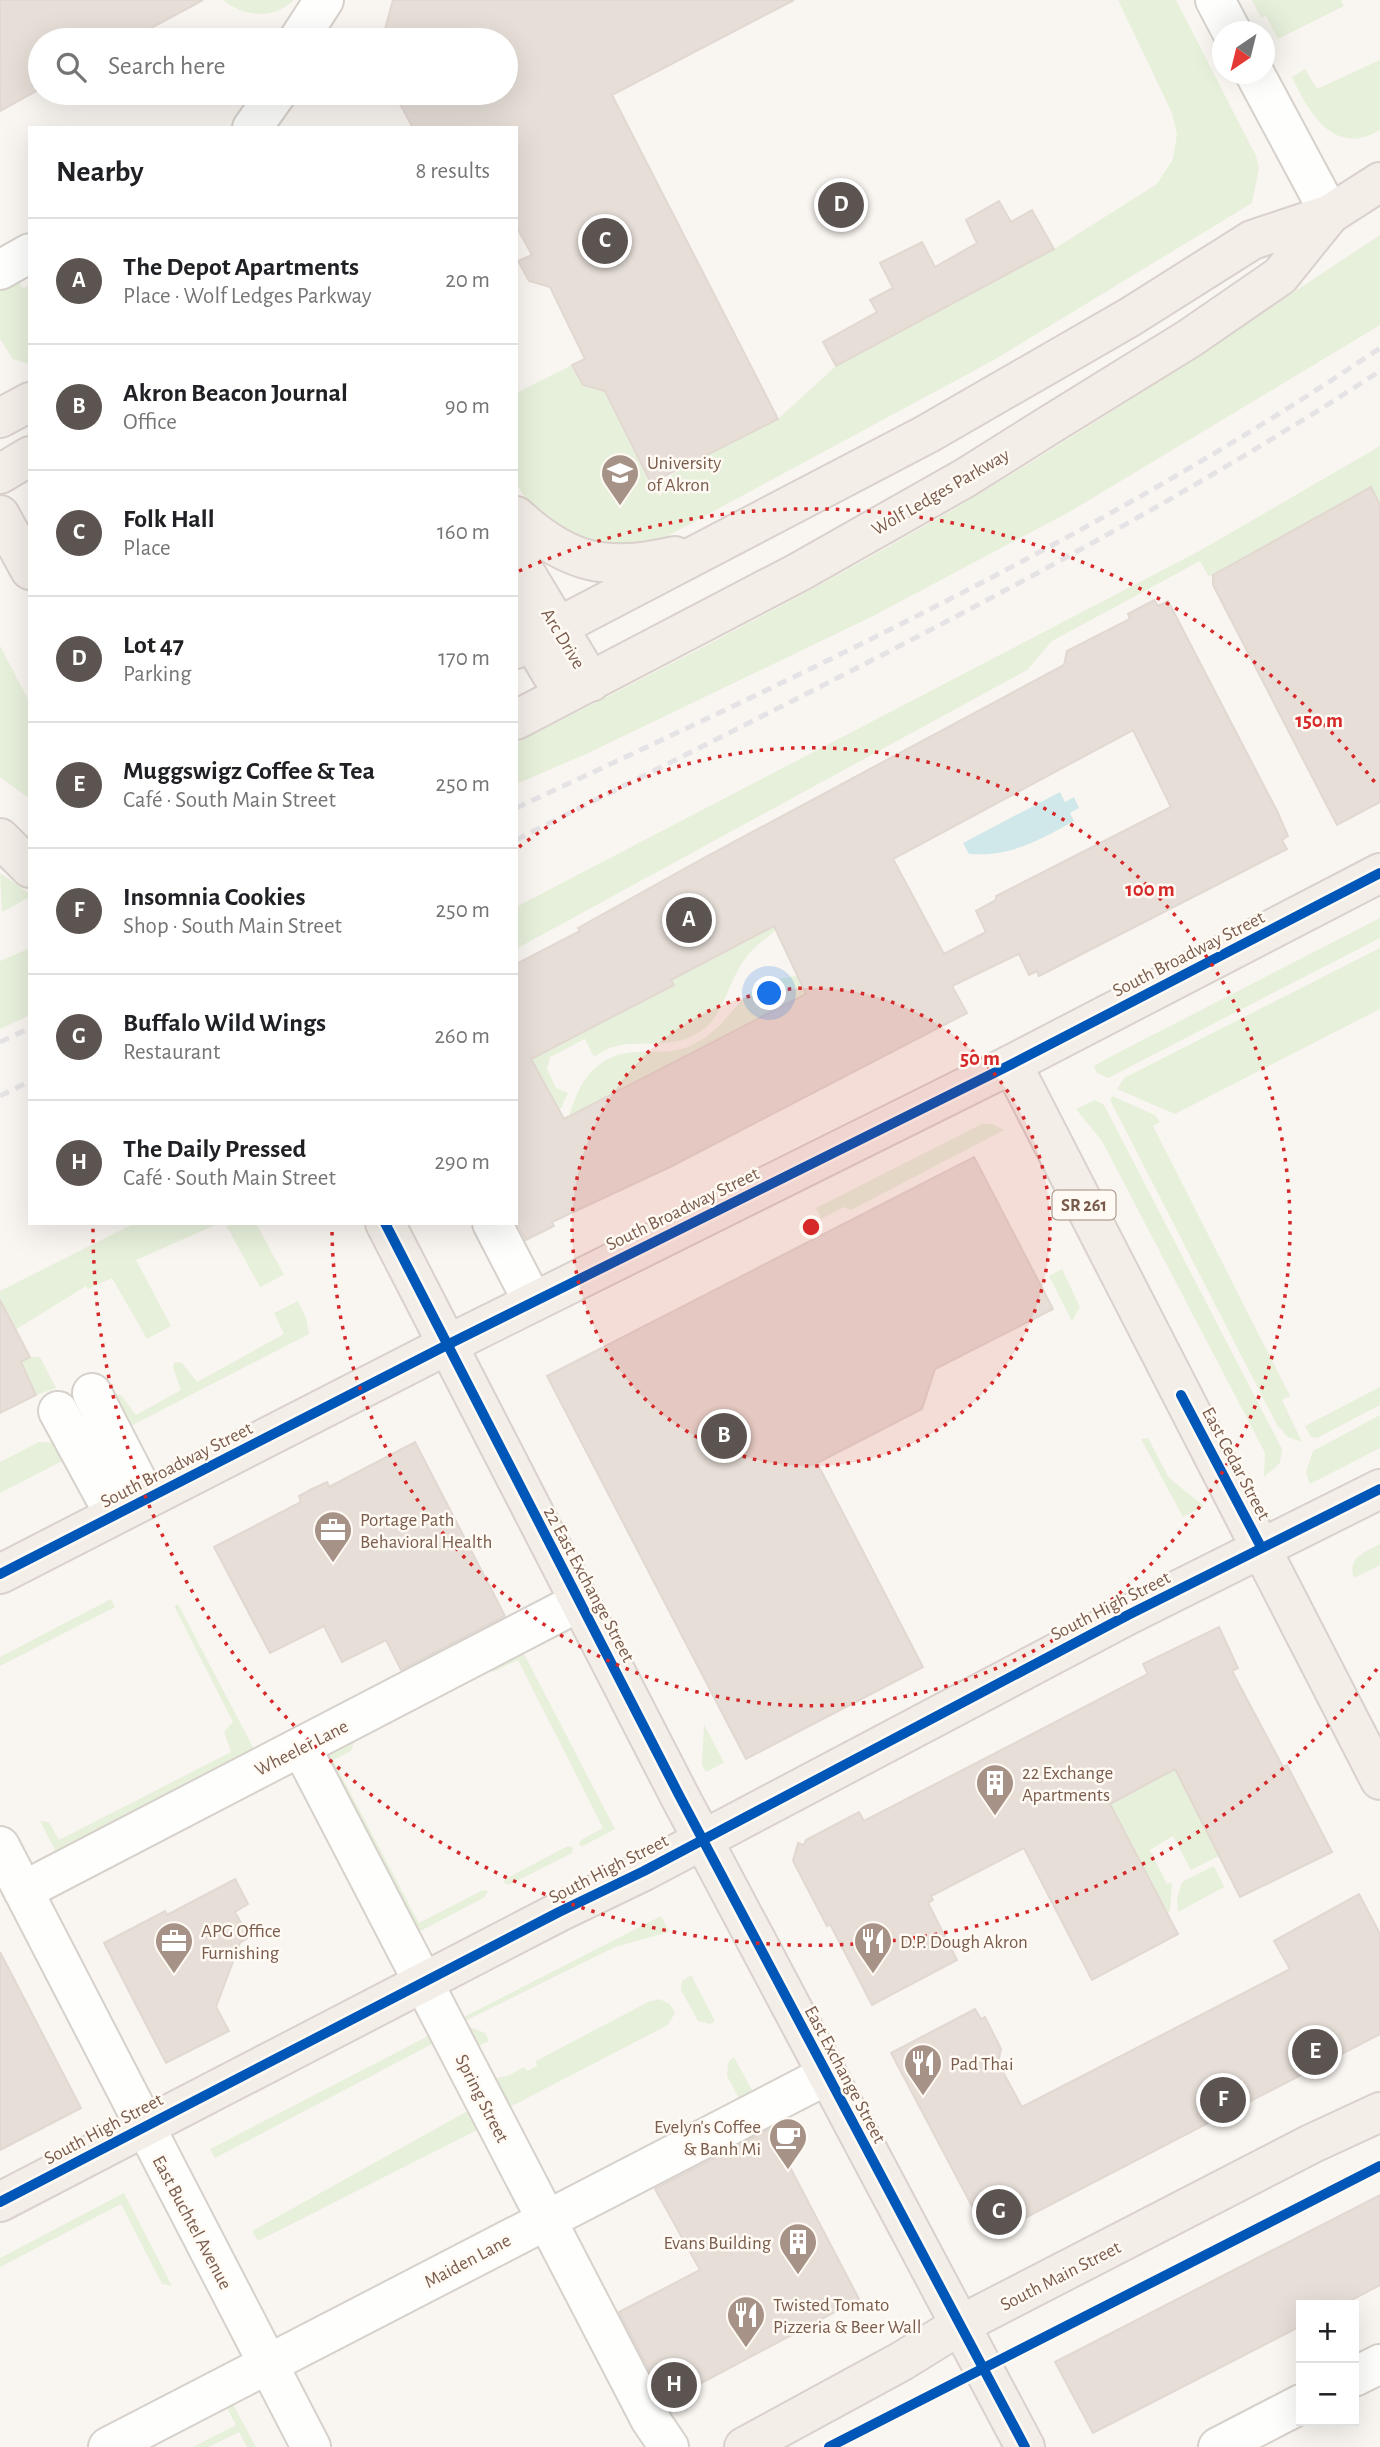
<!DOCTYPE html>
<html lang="en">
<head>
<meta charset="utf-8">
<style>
  :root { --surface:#fff; --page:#f2f2f2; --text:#202124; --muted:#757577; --line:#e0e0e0; --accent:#5c5450 }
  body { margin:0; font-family:"Alegreya Sans",sans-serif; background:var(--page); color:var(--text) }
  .controls { position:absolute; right:21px; bottom:21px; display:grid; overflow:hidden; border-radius:0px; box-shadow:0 7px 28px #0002 }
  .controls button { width:63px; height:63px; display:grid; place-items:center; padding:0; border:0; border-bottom:2px solid var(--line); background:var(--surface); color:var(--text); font:35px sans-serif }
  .compass { position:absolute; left:1212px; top:21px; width:63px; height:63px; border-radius:50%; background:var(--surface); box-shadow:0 7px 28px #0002; rotate:215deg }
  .you { position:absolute; left:770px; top:994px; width:24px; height:24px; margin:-18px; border:5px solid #fff; border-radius:50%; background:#1a73e8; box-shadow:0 0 0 10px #1a73e833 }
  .badge { display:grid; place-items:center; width:46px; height:46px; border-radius:50%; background:var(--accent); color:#fff; font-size:23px; font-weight:700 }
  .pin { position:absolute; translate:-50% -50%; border:4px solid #fff; box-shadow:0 2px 7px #0006 }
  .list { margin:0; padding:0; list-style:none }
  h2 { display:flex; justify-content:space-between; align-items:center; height:91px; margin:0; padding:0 28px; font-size:30px }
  h2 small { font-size:23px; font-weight:400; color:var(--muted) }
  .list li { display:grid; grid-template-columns:46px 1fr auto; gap:21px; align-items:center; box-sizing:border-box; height:126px; padding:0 28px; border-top:2px solid var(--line) }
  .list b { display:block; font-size:26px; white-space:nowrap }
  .list p { margin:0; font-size:23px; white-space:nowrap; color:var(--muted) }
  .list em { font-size:23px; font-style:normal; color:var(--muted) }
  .icon { flex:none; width:38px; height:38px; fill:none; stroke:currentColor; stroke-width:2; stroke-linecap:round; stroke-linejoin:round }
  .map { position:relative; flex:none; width:1380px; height:2447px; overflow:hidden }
  .search { position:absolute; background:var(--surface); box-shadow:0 7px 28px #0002; left:28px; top:28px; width:490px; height:77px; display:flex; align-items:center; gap:18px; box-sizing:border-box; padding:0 24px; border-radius:38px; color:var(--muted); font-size:26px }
  .panel { position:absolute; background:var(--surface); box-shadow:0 7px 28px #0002; left:28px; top:126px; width:490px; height:1099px; border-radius:0px }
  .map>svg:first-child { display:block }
</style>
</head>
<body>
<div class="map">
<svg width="1380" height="2447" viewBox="0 0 1380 2447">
  <rect width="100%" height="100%" fill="#f9f5f0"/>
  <!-- green -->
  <path fill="#e7f0db" d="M 223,0 L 294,0 C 274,20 244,17 223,0 Z
    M 1118,0 L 1176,0 L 1256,156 L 1259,168 L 1252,203 L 992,361 L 662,539 C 648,542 633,547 619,547 C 588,547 522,512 516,479 C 511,452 516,420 516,393 L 572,365 L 583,385 L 605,391 L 660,497 L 664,483 L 678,470 L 778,419 L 836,366 L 1054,249 L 1157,184 L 1173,159 L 1177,134 L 1172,113 Z
    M 1252,0 L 1341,0 L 1344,6 L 1278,39 L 1266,16 L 1261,18 Z
    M 1380,60 L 1380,130 C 1333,158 1309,112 1292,77 L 1305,69 L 1317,89 Z
    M 1380,235 L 1380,325 L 1071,511 L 873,616 L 584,755 L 516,784 L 516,743 C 664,668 811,593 954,509 C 1099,423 1239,328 1380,235 Z
    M 16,277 L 23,288 L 30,285 L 30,364 L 13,359 L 0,339 L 0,284 Z
    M 1380,446 L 1380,505 L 1371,488 L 1209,577 L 1200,561 L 1052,641 L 1027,670 L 516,949 L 516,907 L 1203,549 Z
    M 0,646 L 30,703 L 30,799 L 0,777 Z
    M 0,873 L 30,894 L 30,897 L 2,912 Z
    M 1380,918 L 1380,938 L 1108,1078 L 1097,1073 L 1094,1066 L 1106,1059 Z
    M 785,919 C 775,934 758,942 747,956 C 722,988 726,1030 678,1041 C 648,1048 621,1036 594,1057 L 585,1039 L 550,1057 L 547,1069 L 556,1088 L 568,1093 L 559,1112 L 539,1073 L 533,1075 L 528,1050 L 615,1015 L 673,986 L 670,979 Z
    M 30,948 L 30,1015 L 0,1029 L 0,961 Z
    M 1380,948 L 1380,1009 L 1175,1114 L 1117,1089 L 1124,1078 Z
    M 797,976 L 841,976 L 568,1119 C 575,1098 581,1078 600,1064 C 629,1042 662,1060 692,1045 C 739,1022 734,982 797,976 Z
    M 1112,1096 L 1155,1115 L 1160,1122 L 1153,1126 L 1290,1396 L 1282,1400 L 1302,1442 L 1288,1437 L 1277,1425 L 1110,1100 Z
    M 1095,1100 L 1104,1105 L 1282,1449 L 1280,1463 L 1264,1477 L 1265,1453 L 1249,1422 L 1102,1141 L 1076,1109 Z
    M 982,1124 L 992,1124 L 1004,1130 L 851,1210 L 844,1207 L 821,1219 L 816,1208 Z
    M 135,1223 L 220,1223 L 136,1260 L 171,1326 L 147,1339 L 112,1278 L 88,1289 L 86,1286 L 15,1330 L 0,1322 L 0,1291 Z
    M 225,1223 L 256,1223 L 284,1275 L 260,1287 Z
    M 1062,1269 L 1080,1307 L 1072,1321 L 1049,1276 Z
    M 298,1301 L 306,1318 L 309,1334 L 123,1430 L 112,1402 L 115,1394 L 121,1395 L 136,1415 L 181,1390 L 173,1367 L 175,1362 L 182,1363 L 197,1382 L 284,1334 L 274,1313 Z
    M 30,1357 L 40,1357 L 56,1388 L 36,1395 L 21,1362 Z
    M 1380,1387 L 1380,1405 L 1317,1438 L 1311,1437 L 1305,1426 Z
    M 1380,1415 L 1380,1448 L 1310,1484 L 1306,1472 L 1313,1451 Z
    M 1148,1438 L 1169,1478 L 1204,1506 L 1183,1517 L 1141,1439 Z
    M 39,1442 C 54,1442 62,1445 72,1456 L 0,1493 L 0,1462 Z
    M 1380,1544 L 1380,1565 L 1354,1578 C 1347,1558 1365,1552 1380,1544 Z
    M 111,1599 L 115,1607 L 0,1666 L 0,1657 Z
    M 178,1604 L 256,1753 L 58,1856 L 40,1821 L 49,1822 L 59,1840 L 231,1752 L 224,1732 L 233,1722 L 174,1606 Z
    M 522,1650 L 615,1829 L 583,1846 L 579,1845 L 581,1840 L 603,1828 L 518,1660 L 493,1672 L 488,1667 Z
    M 704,1724 L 724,1763 L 706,1772 L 702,1765 Z
    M 356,1739 L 351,1751 L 333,1760 L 419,1923 L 483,1890 L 488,1891 L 485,1897 L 413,1935 L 317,1755 Z
    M 1172,1764 L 1219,1856 L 1191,1870 L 1173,1836 L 1150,1850 L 1167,1884 L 1172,1882 L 1170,1911 L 1167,1913 L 1107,1798 Z
    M 568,1846 L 573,1848 L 572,1853 L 509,1885 L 504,1883 L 505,1879 Z
    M 1214,1866 L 1224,1887 L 1178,1912 L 1177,1899 L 1182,1882 Z
    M 661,1916 L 669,1932 L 615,1947 L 465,2021 L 467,2026 L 485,2033 L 489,2041 L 478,2046 L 460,2019 Z
    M 691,1975 L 715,2021 L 710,2024 L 698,2021 L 681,1990 L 682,1981 Z
    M 659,1999 L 670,2004 L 675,2013 L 668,2025 L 506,2109 L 491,2079 L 508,2076 L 524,2067 L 527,2071 L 537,2066 L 536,2061 L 648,2002 Z
    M 434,2033 L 438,2041 L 215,2158 L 210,2149 Z
    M 734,2057 L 753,2092 L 740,2100 L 727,2076 L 728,2062 Z
    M 473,2108 L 483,2127 L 258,2241 L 252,2231 Z
    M 124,2193 L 172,2286 L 162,2284 L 121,2204 L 0,2267 L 0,2258 Z
    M 230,2399 L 256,2447 L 247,2447 L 239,2432 L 209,2447 L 193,2447 L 236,2425 L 224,2402 Z"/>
  <!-- water -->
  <path fill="#d0e8ea" d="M 1060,792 L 1065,802 L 1074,797 L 1079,808 L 1070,813 L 1074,821 C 1040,840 1010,857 969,854 L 963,843 Z"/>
  <!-- building -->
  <path fill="#e6ded7" stroke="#e2d8d2" stroke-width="2" fill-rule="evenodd" d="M 0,0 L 203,0 L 129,40 L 40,40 L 40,89 L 0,111 Z
    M 393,0 L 794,0 L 612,95 L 778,419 L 651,483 L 605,391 L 583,385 L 572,365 L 585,359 L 550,287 L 529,281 L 518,261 L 532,255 L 516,226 L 516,128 L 413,128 L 394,93 L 506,93 L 506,40 L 382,40 Z
    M 999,201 L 1011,222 L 1032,210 L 1054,249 L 836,366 L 823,342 L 877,312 L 870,300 L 893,288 L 880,263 L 922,242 L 935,267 L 977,243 L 966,220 Z
    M 1371,487 L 1380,505 L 1380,802 L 1337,825 L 1213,585 L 1213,575 Z
    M 1154,600 L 1158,606 L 1168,601 L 1277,811 L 1288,836 L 1282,840 L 1287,849 L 1039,976 L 1037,971 L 1029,975 L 1019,954 L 952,986 L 967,1013 L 670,1167 L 552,1222 L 554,1226 L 526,1240 L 516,1222 L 516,964 L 580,931 L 578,928 L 700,860 L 1064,665 L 1067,651 L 1130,619 L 1128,614 ZM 1133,730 L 1171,807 L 996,896 L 996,900 L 976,911 L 986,932 L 944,954 L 893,859 ZM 774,926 L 806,994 L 564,1119 L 531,1059 L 674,985 L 671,980 Z
    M 974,1157 L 1053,1309 L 935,1369 L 922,1409 L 817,1463 L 923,1667 L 746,1759 L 547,1376 Z
    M 0,1300 L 30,1357 L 21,1362 L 36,1395 L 0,1413 Z
    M 415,1442 L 505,1616 L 401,1670 L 386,1640 L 342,1662 L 324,1626 L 270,1653 L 214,1547 L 301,1502 L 299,1496 L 312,1489 L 327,1482 L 329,1487 Z
    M 1219,1627 L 1238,1668 L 1232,1671 L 1283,1767 L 1287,1765 L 1332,1852 L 1240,1897 L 1175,1769 L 1110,1804 L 1178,1934 L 1092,1980 L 1024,1848 L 931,1896 L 933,1900 L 928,1903 L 957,1960 L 872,2005 L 830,1924 L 827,1926 L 793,1861 L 798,1843 L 804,1845 L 806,1840 L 859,1812 L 864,1821 L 1148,1674 L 1143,1664 Z
    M 235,1879 L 248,1904 L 235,1912 L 249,1937 L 240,1943 L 216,2007 L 229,2031 L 166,2063 L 104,1943 L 165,1911 L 167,1915 Z
    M 1359,1894 L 1380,1934 L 1380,2034 L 998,2232 L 983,2227 L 891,2053 L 975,2009 L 981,2019 L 985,2017 L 1001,2049 L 998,2063 L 1022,2107 L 1290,1969 L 1274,1941 Z
    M 0,1952 L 81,2108 L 0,2150 Z
    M 770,2129 L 859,2299 L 666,2402 L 619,2312 L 700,2270 L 655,2189 Z
    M 1380,2195 L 1380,2285 L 1342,2305 L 1301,2305 L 1301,2326 L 1093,2433 L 1055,2362 Z"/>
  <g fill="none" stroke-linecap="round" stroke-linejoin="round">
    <defs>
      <path id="minor" d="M 1215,0 L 1232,32
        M 298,40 L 324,0
        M 1255,74 L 1330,214
        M 252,128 L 277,93
        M 0,270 L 30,253
        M 492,1223 L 533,1302
        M 92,1393 L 146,1498
        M 58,1411 L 114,1514
        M 301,1747 L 650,2419 L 669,2447
        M 0,1846 L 311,2447
        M 23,1891 L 579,1602
        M 1354,2377 L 1380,2364
        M 108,2447 L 827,2075
        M 1218,2447 L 1301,2404"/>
      <path id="major" d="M 0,418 L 30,402
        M 0,474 L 30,456
        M 0,515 L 30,570
        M 516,516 C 568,564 607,572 675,556
        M 516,557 L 591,682
        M 516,614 L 564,695
        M 516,649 L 927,434 L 1130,317 L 1252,240 L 1330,214 L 1380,182
        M 516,720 L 799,572 L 965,478 L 1051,424 L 1190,338 L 1280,276 L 1330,214
        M 0,838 L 30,868
        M 1012,1064 L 1380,1780
        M 385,1223 L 679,1795 L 1025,2447
        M 0,1574 L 447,1345 L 1012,1064 L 1380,873
        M 0,2202 L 559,1912 L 644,1871 L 1128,1615 L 1380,1489
        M 744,2447 L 902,2361 L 960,2325 L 1311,2144 L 1380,2112"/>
    </defs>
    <!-- minor casing -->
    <use href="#minor" stroke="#d7d1cb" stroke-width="42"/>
    <!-- major casing -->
    <use href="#major" stroke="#dad1cc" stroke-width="42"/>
    <!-- minor -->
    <use href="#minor" stroke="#fefefd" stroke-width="38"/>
    <!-- major -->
    <use href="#major" stroke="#f3eee8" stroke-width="38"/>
    <!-- rail -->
    <path stroke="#e6e3e7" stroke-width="5" stroke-dasharray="10 7" stroke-linecap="butt" d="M 516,808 C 811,671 1110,531 1380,348
      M 516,840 C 809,692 1105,550 1380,371
      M 0,1042 L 30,1028
      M 0,1096 L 30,1081"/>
    <defs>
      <path id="cycleway" d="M 385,1223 L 679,1795 L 1025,2447
        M 1181,1395 L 1261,1547
        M 0,1574 L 447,1345 L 1012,1064 L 1380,873
        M 0,2202 L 559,1912 L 644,1871 L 1128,1615 L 1380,1489
        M 829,2447 L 1380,2166"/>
    </defs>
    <!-- cycleway casing -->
    <use href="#cycleway" stroke="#fffaf3" stroke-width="15"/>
    <!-- cycleway -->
    <use href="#cycleway" stroke="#0057b8" stroke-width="10"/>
  </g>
  <!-- distance rings -->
  <circle cx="811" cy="1227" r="239" fill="#d62828" fill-opacity=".12"/>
  <g fill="none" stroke="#d62828" stroke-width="3.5" stroke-dasharray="3.5 7">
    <circle cx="811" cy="1227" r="239"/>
    <path d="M519 847A479 479 0 1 1 332 1227"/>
    <path d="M1377 1669A718 718 0 0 1 93 1227M519 571A718 718 0 0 1 1377 785"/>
  </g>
  <!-- icons -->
  <defs>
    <symbol id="university-pin" viewBox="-11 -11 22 30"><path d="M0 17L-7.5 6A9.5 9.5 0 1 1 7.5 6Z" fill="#a69286" stroke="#fffaf3"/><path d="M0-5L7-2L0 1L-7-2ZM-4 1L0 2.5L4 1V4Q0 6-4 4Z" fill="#fff"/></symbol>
    <symbol id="office-pin" viewBox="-11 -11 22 30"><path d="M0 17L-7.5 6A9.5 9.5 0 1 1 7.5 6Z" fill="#a69286" stroke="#fffaf3"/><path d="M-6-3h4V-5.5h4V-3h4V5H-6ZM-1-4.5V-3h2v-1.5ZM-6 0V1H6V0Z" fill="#fff"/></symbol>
    <symbol id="building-pin" viewBox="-11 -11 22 30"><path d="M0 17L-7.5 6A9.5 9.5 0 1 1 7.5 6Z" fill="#a69286" stroke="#fffaf3"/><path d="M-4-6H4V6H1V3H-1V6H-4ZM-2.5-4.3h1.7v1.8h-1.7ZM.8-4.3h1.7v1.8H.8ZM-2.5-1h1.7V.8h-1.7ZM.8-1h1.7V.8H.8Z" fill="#fff"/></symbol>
    <symbol id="restaurant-pin" viewBox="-11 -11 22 30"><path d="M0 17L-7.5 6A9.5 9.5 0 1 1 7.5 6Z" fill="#a69286" stroke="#fffaf3"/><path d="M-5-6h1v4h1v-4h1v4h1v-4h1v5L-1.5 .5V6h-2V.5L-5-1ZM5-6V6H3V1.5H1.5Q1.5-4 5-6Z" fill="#fff"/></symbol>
    <symbol id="cafe-pin" viewBox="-11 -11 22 30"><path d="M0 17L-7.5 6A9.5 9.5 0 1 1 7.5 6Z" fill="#a69286" stroke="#fffaf3"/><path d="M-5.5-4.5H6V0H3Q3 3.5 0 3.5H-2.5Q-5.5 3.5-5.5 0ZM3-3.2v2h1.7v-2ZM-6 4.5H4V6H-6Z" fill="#fff"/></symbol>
  </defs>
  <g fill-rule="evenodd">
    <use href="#university-pin" x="598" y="451" width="44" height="60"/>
    <use href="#office-pin" x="311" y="1508" width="44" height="60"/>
    <use href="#building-pin" x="973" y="1761" width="44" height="60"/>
    <use href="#office-pin" x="152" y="1919" width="44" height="60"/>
    <use href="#restaurant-pin" x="851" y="1919" width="44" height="60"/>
    <use href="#restaurant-pin" x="901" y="2041" width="44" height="60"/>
    <use href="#cafe-pin" x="766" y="2115" width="44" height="60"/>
    <use href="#building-pin" x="776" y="2220" width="44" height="60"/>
    <use href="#restaurant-pin" x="724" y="2293" width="44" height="60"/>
  </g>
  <g text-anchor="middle" stroke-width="5" stroke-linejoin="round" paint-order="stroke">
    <!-- shield labels -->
    <rect fill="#fffaf3" stroke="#a28b7f" stroke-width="2" x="1052.5" y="1190.5" width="63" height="29" rx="5"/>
    <g font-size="18" font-weight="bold" fill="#7a5c4d">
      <text x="1084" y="1211">SR 261</text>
    </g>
    <!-- poi labels -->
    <g font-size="19" fill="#7a5c4d" stroke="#fffaf3" text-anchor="start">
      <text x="647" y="469">University<tspan x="647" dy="22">of Akron</tspan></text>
      <text x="360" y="1526">Portage Path<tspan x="360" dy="22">Behavioral Health</tspan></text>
      <text x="1022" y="1779">22 Exchange<tspan x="1022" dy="22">Apartments</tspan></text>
      <text x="201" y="1937">APG Office<tspan x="201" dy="22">Furnishing</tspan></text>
      <text x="900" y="1948">D.P. Dough Akron</text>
      <text x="950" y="2070">Pad Thai</text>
      <text x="761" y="2133" text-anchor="end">Evelyn's Coffee<tspan x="761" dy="22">&amp; Banh Mi</tspan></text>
      <text x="771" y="2249" text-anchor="end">Evans Building</text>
      <text x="773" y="2311">Twisted Tomato<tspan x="773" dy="22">Pizzeria &amp; Beer Wall</tspan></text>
    </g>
    <!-- street labels -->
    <g font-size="19" fill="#7a5c4d" stroke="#fffaf3">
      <text transform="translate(940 491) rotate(-30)" y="7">Wolf Ledges Parkway</text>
      <text transform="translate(564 638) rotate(59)" y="7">Arc Drive</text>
      <text transform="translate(1188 953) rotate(-27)" y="7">South Broadway Street</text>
      <text transform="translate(682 1208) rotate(-26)" y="7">South Broadway Street</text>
      <text transform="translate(1237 1463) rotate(62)" y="7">East Cedar Street</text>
      <text transform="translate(176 1464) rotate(-27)" y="7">South Broadway Street</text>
      <text transform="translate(590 1584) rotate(62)" y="7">22 East Exchange Street</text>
      <text transform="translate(1110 1605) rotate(-27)" y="7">South High Street</text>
      <text transform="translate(301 1747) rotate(-27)" y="7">Wheeler Lane</text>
      <text transform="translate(608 1868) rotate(-27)" y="7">South High Street</text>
      <text transform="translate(846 2074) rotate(62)" y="7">East Exchange Street</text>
      <text transform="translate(483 2098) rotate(63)" y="7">Spring Street</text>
      <text transform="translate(103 2128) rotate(-28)" y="7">South High Street</text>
      <text transform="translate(193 2222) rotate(62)" y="7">East Buchtel Avenue</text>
      <text transform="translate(467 2260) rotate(-28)" y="7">Maiden Lane</text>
      <text transform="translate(1060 2275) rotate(-27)" y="7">South Main Street</text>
    </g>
  </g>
  <circle cx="811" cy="1227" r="10" fill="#d62828" stroke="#fffaf3" stroke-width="3.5"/>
  <g font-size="21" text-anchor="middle" font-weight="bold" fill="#d62828" stroke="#fffaf3" stroke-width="5" stroke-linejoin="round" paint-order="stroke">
    <text x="1319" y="727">150 m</text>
    <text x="1150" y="896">100 m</text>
    <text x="980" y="1065">50 m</text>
  </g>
</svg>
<div class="controls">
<button>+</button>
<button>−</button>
</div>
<svg class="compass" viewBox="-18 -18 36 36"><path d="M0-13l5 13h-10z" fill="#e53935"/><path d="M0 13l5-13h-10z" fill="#757577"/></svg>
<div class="you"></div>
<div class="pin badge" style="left:689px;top:920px">A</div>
<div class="pin badge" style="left:724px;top:1436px">B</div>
<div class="pin badge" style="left:605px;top:241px">C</div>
<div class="pin badge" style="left:841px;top:205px">D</div>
<div class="pin badge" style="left:1315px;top:2052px">E</div>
<div class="pin badge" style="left:1223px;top:2100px">F</div>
<div class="pin badge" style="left:999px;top:2212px">G</div>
<div class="pin badge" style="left:674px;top:2385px">H</div>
<div class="search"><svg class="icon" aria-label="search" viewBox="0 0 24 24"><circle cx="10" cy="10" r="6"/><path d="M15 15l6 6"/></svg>Search here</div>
<section class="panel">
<h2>Nearby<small>8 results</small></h2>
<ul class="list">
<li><span class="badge">A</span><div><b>The Depot Apartments</b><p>Place · Wolf Ledges Parkway</p></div><em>20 m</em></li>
<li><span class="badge">B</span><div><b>Akron Beacon Journal</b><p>Office</p></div><em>90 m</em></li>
<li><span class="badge">C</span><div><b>Folk Hall</b><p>Place</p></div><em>160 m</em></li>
<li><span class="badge">D</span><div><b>Lot 47</b><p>Parking</p></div><em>170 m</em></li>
<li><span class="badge">E</span><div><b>Muggswigz Coffee &amp; Tea</b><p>Café · South Main Street</p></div><em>250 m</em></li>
<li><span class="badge">F</span><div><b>Insomnia Cookies</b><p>Shop · South Main Street</p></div><em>250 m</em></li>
<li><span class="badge">G</span><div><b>Buffalo Wild Wings</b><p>Restaurant</p></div><em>260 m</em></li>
<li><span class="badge">H</span><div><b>The Daily Pressed</b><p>Café · South Main Street</p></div><em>290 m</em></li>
</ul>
</section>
</div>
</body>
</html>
